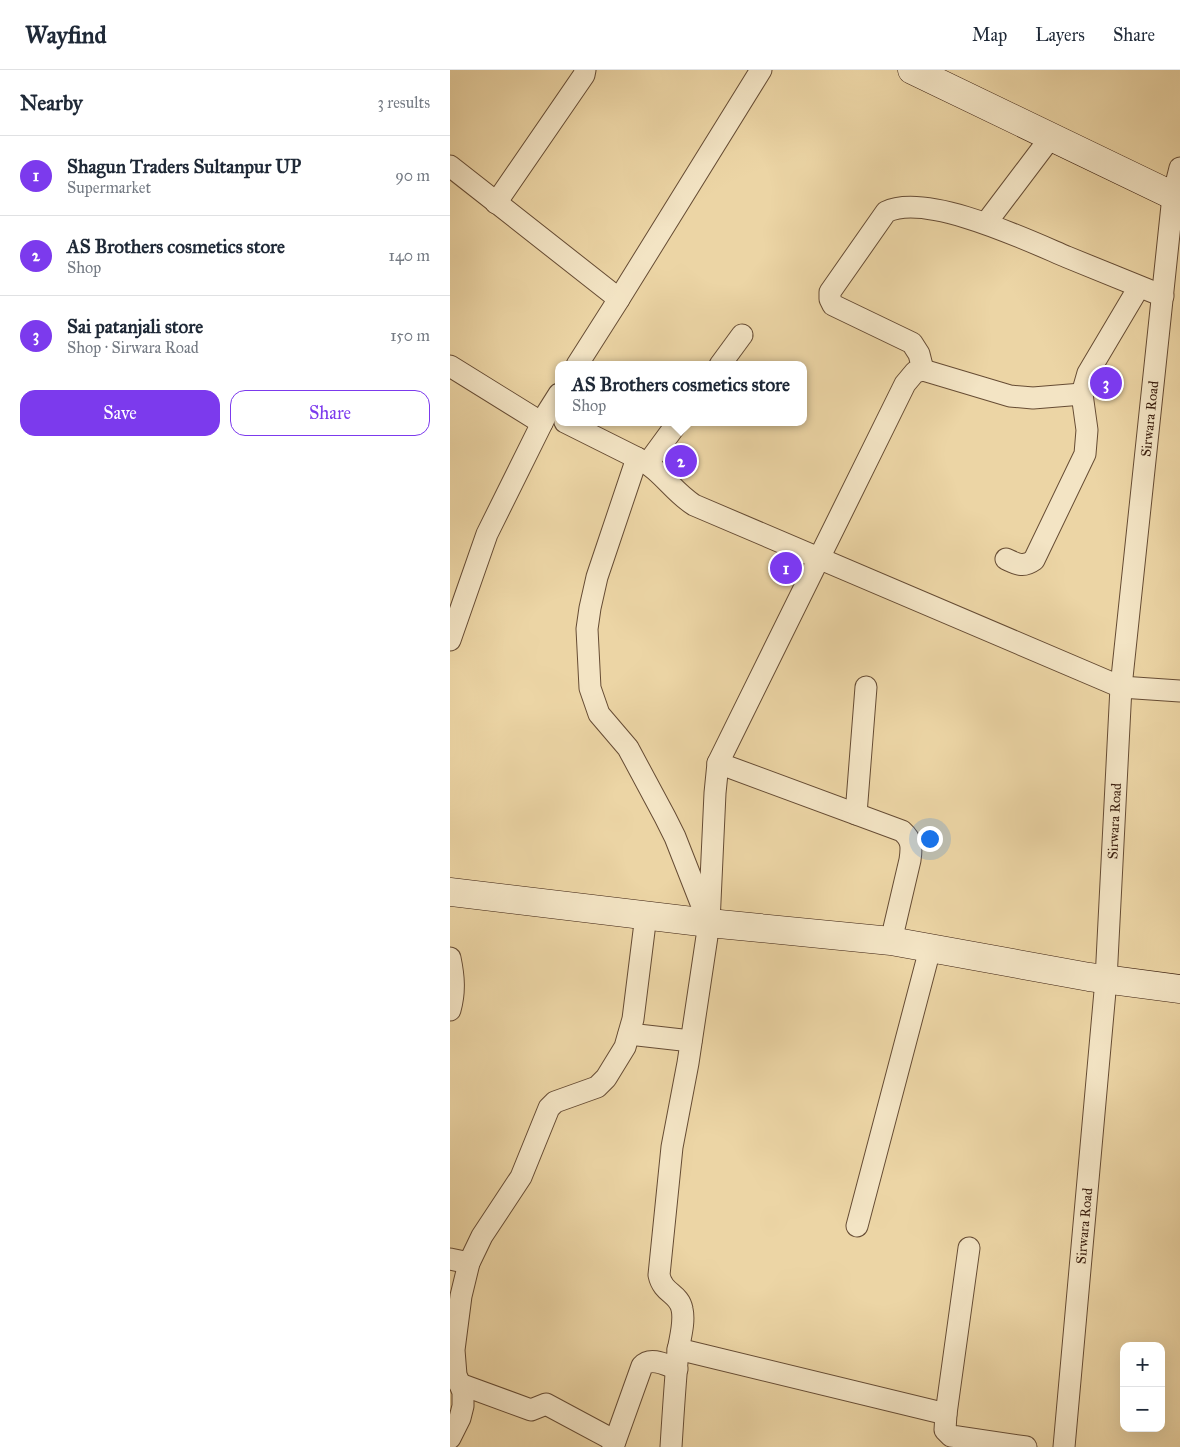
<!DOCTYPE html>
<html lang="en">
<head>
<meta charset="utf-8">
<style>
  :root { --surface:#fff; --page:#f2f2f3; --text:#1f2937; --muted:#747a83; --line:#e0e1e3; --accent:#7c3aed }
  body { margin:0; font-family:"IM FELL Great Primer",serif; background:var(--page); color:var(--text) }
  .controls { position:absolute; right:15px; bottom:15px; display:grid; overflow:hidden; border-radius:10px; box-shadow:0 5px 20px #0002 }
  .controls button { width:45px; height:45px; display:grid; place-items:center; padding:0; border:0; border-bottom:1px solid var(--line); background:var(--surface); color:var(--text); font:25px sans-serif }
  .you { position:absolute; left:479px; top:768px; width:18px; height:18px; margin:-12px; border:4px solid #fff; border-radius:50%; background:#1a73e8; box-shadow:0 0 0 8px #1a73e833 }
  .badge { display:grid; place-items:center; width:32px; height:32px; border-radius:50%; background:var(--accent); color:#fff; font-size:16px; font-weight:700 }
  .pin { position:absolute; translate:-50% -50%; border:2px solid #fff; box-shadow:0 1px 5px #0006 }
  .popup { position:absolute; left:105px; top:291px; width:252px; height:65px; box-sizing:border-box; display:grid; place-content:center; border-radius:10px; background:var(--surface); filter:drop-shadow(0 1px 4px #0005); font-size:16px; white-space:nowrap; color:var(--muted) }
  .popup b { font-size:19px; color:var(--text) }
  .popup::after { content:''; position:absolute; left:50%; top:100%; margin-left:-10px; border:10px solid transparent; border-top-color:var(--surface) }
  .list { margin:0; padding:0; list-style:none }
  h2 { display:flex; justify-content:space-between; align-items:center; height:65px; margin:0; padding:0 20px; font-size:21px }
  h2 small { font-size:16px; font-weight:400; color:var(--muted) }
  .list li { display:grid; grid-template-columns:32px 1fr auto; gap:15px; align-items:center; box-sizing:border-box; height:80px; padding:0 20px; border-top:1px solid var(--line) }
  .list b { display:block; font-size:19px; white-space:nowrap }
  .list p { margin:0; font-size:16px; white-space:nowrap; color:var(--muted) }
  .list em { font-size:16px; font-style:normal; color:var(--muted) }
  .actions { display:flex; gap:10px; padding:15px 20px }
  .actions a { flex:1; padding:11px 0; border:1px solid var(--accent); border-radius:15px; text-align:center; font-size:18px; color:var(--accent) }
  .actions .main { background:var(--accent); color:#fff }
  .map { position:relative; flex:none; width:730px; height:1377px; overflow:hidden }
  header { display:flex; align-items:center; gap:30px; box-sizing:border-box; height:70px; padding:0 25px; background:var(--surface); border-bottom:1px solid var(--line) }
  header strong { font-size:24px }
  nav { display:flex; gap:28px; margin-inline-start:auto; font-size:18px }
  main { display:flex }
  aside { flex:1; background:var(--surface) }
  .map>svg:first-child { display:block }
</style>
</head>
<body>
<header>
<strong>Wayfind</strong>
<nav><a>Map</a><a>Layers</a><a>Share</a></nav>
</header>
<main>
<aside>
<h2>Nearby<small>3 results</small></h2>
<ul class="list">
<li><span class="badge">1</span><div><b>Shagun Traders Sultanpur UP</b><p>Supermarket</p></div><em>90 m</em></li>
<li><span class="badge">2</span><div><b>AS Brothers cosmetics store</b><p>Shop</p></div><em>140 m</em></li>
<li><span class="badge">3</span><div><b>Sai patanjali store</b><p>Shop · Sirwara Road</p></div><em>150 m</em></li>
</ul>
<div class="actions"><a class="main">Save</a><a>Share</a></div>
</aside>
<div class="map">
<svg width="730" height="1377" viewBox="0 0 730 1377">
  <rect width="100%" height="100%" fill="#ecd5a5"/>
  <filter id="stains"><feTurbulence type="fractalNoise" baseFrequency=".004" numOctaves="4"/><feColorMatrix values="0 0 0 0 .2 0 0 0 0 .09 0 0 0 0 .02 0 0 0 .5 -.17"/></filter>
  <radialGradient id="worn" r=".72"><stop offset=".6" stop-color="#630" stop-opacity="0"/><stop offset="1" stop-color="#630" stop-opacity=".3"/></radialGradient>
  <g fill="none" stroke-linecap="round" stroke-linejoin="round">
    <defs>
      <g id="street">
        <path d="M 0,96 L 169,229 L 127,295"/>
        <path d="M 46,133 L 134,5 L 135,0"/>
        <path d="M 536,153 L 601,67"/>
        <path d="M 169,229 L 311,0"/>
        <path d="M 270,295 L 292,265"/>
        <path d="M 0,296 L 92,353"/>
        <path d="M 473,300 L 469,284 L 462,273 L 383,235 L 380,229 L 380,222 L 436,142 C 476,122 577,170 617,187 C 649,200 681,213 713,226"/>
        <path d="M 115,352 L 187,388 L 147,507 L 140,538 L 137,559 L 140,618 L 149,644 L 178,678 L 215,747 L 225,767 L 256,846"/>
        <path d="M 187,388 C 211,399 222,421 244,435 L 671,617 L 730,621"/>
        <path d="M 198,393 L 228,352"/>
        <path d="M 556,489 C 567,494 573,498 584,490 L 635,384 L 637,360 L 632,324 L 638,303 L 689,217"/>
        <path d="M 0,570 L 37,464 L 97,343 L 109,324"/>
        <path d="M 268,693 L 452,761 C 462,770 462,776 460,790 L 441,871"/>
        <path d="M 406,744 L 416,617"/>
        <path d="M 0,888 C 4,907 5,922 0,940"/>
        <path d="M 179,964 L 241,971"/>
        <path d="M 407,1156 L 480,879"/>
        <path d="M 519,1178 L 496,1344 L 495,1360 L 501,1366 L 576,1377"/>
        <path d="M 0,1189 L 19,1193"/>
        <path d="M 228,1279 L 496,1344"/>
        <path d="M 10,1314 L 81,1340 L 96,1334 L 165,1371"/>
        <path d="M 0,1368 L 10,1348 L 13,1336 L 13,1322 L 6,1305 L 4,1280 L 11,1226 L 19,1193 L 32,1166 L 71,1107 L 99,1038 L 105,1032 L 147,1017 L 156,1008 L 175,977 L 183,949 L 196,845"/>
        <path d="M 163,1377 L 192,1296 C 201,1286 216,1295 227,1299"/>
        <path d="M 221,1377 C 223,1345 225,1313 228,1281 C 230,1268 235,1252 232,1239 C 229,1223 213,1224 209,1205 L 222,1077 L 238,993 L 259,853 L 265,723 L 268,693 L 455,314 L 465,302 L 473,300 L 560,326 L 583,328 L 632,324"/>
        <path id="s1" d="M 614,1377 L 656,910 L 671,617 L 723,126 L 730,98"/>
      </g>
      <path id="secondary" d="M 462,0 L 730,129
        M 0,822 L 259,853 L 441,871 L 639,907 L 730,919"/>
    </defs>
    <!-- street casing -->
    <use href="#street" stroke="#664c34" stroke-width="23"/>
    <!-- secondary casing -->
    <use href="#secondary" stroke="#3a1e0e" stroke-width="29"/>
    <!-- street -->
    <use href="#street" stroke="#f3e4c4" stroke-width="21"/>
    <!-- secondary -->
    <use href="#secondary" stroke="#f3e4c4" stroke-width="28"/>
  </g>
  <g text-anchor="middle" stroke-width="5" stroke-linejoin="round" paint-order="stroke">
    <!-- street labels -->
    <g font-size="14" fill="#3a1e0e" stroke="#f3e4c4">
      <text dy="5" stroke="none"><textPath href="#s1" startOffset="1032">Sirwara Road</textPath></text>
      <text dy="5" stroke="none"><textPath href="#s1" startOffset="628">Sirwara Road</textPath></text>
      <text dy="5" stroke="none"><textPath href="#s1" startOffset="222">Sirwara Road</textPath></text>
    </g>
  </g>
  <rect width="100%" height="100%" filter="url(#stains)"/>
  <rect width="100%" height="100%" fill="url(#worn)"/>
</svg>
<div class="controls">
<button>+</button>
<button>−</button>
</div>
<div class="you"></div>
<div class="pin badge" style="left:336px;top:498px">1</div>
<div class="pin badge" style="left:231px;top:391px">2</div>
<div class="popup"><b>AS Brothers cosmetics store</b>Shop</div>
<div class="pin badge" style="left:656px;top:313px">3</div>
</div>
</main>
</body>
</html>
